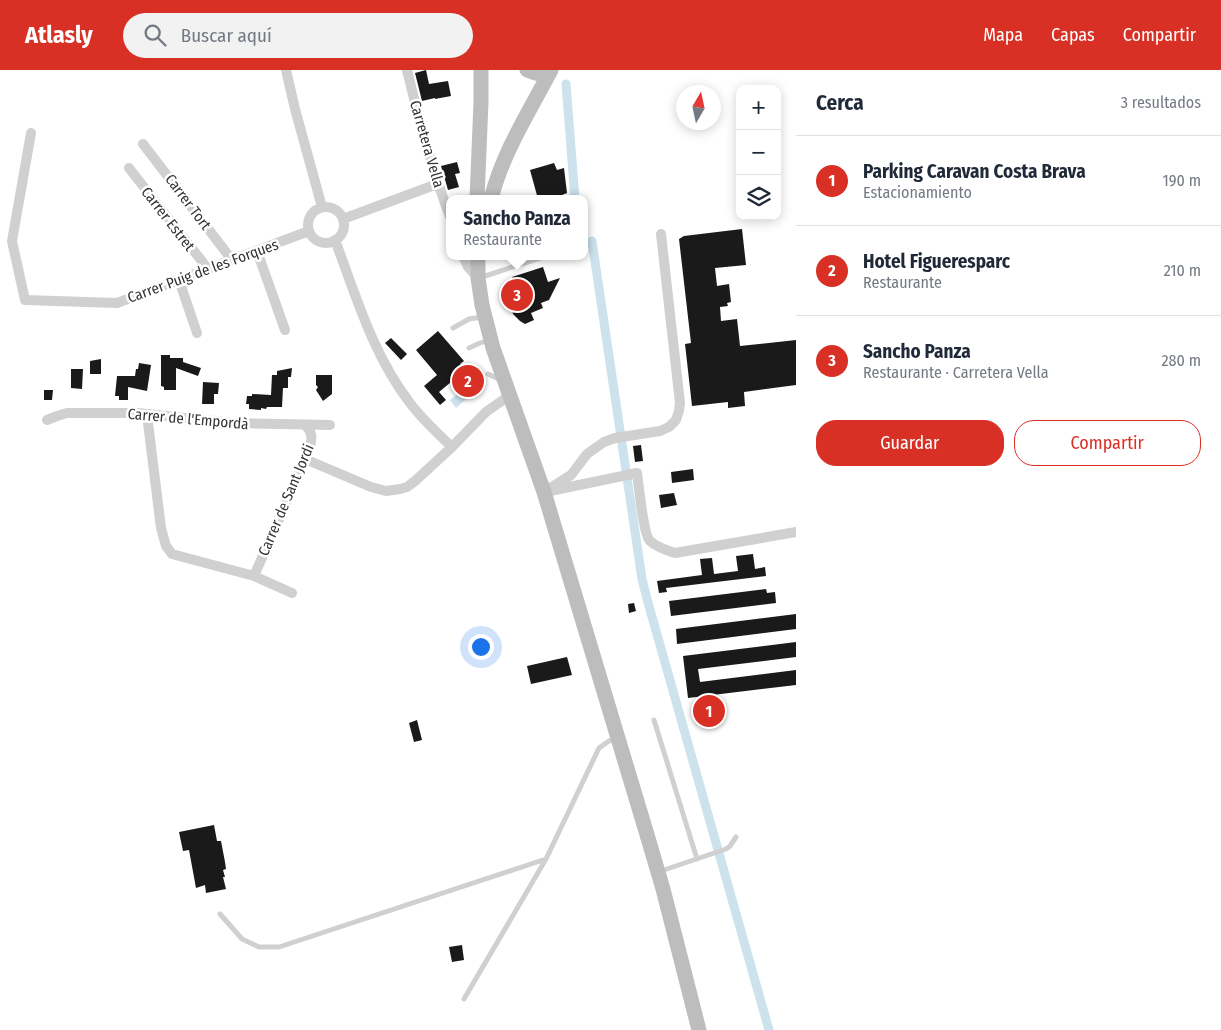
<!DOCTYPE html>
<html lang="es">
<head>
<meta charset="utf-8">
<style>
  :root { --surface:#fff; --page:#f2f2f3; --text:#1f2937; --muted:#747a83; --line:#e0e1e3; --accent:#d93025 }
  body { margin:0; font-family:"Fira Sans Condensed",sans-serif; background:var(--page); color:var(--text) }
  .controls { position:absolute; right:15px; top:15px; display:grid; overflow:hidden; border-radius:10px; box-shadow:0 2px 12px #0003 }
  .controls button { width:45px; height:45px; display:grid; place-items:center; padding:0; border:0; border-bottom:1px solid var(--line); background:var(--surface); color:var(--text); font:25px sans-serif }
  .compass { position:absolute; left:676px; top:15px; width:45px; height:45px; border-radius:50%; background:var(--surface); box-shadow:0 2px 12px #0003; rotate:9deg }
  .you { position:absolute; left:480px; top:576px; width:18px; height:18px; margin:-12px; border:4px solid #fff; border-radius:50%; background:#1a73e8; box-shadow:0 0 0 8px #1a73e833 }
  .badge { display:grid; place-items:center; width:32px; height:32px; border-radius:50%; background:var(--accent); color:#fff; font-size:16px; font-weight:700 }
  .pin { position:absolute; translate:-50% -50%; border:2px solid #fff; box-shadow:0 1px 5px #0006 }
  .popup { position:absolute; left:446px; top:125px; width:142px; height:65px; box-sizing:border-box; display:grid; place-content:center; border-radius:10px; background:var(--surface); filter:drop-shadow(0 1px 4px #0005); font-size:16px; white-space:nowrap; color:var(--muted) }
  .popup b { font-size:19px; color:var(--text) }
  .popup::after { content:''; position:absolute; left:50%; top:100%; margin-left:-10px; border:10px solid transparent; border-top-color:var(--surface) }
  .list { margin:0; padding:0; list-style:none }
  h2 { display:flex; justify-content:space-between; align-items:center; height:65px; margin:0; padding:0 20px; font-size:21px }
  h2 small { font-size:16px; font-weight:400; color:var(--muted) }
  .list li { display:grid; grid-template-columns:32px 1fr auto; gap:15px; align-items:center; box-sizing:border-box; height:90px; padding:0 20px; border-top:1px solid var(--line) }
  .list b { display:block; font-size:19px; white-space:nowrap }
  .list p { margin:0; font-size:16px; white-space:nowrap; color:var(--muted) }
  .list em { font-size:16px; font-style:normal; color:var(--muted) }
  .actions { display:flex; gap:10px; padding:15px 20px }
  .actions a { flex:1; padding:11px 0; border:1px solid var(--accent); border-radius:20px; text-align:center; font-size:18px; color:var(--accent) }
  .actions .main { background:var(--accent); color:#fff }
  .icon { flex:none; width:28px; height:28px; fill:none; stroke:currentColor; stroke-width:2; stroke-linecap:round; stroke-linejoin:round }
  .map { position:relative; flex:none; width:796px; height:960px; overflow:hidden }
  header { display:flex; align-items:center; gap:30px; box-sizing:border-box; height:70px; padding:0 25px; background:var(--accent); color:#fff }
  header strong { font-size:24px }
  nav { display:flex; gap:28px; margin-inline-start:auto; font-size:18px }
  .search { width:350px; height:45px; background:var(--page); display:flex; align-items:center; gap:12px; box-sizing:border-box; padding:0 18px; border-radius:28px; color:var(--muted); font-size:19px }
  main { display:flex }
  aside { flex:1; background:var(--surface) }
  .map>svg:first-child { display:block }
</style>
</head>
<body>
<header>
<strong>Atlasly</strong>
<div class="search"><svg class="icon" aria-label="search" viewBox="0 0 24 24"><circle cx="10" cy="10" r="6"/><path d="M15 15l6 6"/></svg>Buscar aquí</div>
<nav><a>Mapa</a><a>Capas</a><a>Compartir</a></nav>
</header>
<main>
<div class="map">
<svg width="796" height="960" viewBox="0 0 796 960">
  <rect width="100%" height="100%" fill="#fff"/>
  <!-- water -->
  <path fill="#cce2ec" d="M 464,319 L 470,326 L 456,338 L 450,330 Z"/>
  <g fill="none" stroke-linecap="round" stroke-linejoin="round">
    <!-- canal -->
    <path stroke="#cce2ec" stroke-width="9" d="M 566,14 L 575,129
      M 592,171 L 642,509 L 647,529 L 769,960"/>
  </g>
  <!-- building -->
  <path fill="#1a1a1a" d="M 426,0 L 429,14 L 448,11 L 451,26 L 435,29 L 435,28 L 422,31 L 415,3 Z
    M 457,92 L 460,103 L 455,104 L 459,117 L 448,120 L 441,96 Z
    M 554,93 L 557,100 L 564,98 L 567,123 L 562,125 L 564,129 L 538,129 L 530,100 Z
    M 742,159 L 746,195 L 715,198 L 717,216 L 729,214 L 731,232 L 727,233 L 728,236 L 720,237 L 721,251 L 737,249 L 740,276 L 796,270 L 796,315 L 744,322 L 745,336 L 728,338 L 728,332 L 692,336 L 685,274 L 691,273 L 679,169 L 684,166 Z
    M 543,197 L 548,212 L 560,208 L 549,230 L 541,233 L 543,238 L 531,243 L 534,250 L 525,254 L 520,251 L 513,244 L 504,219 L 506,212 L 513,209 L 512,207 Z
    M 438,261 L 464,291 L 460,294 L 474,310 L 466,318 L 457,307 L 439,322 L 446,330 L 440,335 L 424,316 L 437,305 L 416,280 Z
    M 391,268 L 407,284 L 401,290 L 385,273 Z
    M 161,285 L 170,285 L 170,288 L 183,288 L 183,292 L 201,298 L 198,306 L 176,298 L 176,320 L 164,320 L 164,317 L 161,316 Z
    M 101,289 L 101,304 L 90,304 L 90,291 Z
    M 139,293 L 151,295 L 147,321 L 128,317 L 128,330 L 119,330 L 119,326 L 115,326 L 117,306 L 135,306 L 136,299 L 138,299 Z
    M 292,298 L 291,307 L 288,307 L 288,318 L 283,318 L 282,337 L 267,337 L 266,339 L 261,338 L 261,340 L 249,339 L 249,334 L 246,334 L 247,326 L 252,326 L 252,324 L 271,325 L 272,305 L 277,305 L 277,301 Z
    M 71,299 L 83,299 L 82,319 L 71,318 Z
    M 316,305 L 332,305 L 332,324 L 323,331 L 316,320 L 318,317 L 316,315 Z
    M 203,312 L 219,313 L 218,324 L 214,324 L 214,334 L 202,334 Z
    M 44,320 L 53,320 L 52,330 L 44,330 Z
    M 641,375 L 643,391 L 635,392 L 633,376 Z
    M 693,399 L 694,410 L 672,413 L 671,402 Z
    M 674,423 L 677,435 L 661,438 L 659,425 Z
    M 753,484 L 755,499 L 765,497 L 766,506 L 666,518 L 667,522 L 659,523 L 657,511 L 702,505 L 700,489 L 712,488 L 714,504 L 738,501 L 736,486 Z
    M 766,519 L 767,523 L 775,522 L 776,533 L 671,546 L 669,531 Z
    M 634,533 L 636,541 L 629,543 L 628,534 Z
    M 796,544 L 796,559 L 677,574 L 676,559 Z
    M 796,572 L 796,587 L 698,599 L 700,612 L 796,600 L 796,615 L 688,628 L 683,586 Z
    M 567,587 L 572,605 L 531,614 L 527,596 Z
    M 417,650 L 422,670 L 414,672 L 409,653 Z
    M 214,755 L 217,771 L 221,771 L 225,792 L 226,799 L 223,800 L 225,807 L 223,807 L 226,819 L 206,823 L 205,815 L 196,818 L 189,780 L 183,781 L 179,762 Z
    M 462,875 L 464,890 L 452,892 L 449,877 Z"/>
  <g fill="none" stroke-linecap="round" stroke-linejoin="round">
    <!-- service -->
    <path stroke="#d0d0d0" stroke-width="5" d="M 479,208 L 546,186
      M 453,258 L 469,249 L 482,247
      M 469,278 L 480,273 L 489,270
      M 488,304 L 501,310
      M 654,650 L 697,789
      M 661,801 L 726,779 L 730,776 L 736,767
      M 220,844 L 242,869 L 259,877 L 279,877 L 546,789
      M 464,929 L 546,789 L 599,678 L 609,671 L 616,669"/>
    <!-- minor -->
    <path stroke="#d0d0d0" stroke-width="10" d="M 286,0 L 295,39 L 322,137
      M 407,0 C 419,50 432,99 450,147
      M 31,63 L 12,171 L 25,230 L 117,233 L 309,161
      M 143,74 L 232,190
      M 129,98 L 208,199
      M308 155a18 18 0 1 1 36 0a18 18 0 1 1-36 0Z
      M 343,149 L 437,114
      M 335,170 C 356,226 373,285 410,333 C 422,349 437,363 452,377
      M 257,181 L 285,260
      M 463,186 L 468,197 L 478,208
      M 179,210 L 197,263
      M 148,344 L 148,353 L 161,458 L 166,476 L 172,484 L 254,506 L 292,523
      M 47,350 L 57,346 L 67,343 L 138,343 L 232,353 L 330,355
      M 305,389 L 371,417 L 386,421 L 400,419 L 407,417 L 415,411 L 452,377 L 486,342 L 510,325
      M 550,421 L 637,403 C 639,415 643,464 650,471 C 658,478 666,480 675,483 L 796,462
      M 544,422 L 571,405 L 587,384 L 604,372 L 615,368 L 660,361 L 669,357 L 676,350 L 679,341 L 680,333 L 661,164
      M 254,506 L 310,378 C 312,368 313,362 305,355"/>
    <!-- secondary -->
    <path stroke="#bdbdbd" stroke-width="15" d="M 527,0 C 535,3 542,6 550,2 L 549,0
      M 477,129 L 481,32 L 481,0
      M 491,129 C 503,82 529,42 551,0
      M 478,186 L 478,208 L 482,235 L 493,278 L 544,422 L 648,768 L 663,819 L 699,960"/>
  </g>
  <g text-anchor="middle" stroke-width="5" stroke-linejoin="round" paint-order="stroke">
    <!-- street labels -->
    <g font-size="15" fill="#333" stroke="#fff">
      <text transform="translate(427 74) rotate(74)" y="5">Carretera Vella</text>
      <text transform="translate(188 132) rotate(53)" y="5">Carrer Tort</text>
      <text transform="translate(168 149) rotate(52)" y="5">Carrer Estret</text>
      <text transform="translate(203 201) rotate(-20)" y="5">Carrer Puig de les Forques</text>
      <text transform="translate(188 349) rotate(5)" y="5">Carrer de l'Empordà</text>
      <text transform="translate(286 430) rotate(-67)" y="5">Carrer de Sant Jordi</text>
    </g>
  </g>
</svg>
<div class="controls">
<button>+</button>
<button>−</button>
<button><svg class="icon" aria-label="layers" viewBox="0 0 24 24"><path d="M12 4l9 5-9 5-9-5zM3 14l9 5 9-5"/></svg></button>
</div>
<svg class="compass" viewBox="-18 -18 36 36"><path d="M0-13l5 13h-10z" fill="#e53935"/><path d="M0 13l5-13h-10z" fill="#747a83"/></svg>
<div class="you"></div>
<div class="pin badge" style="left:709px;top:641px">1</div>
<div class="pin badge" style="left:468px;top:311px">2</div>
<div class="pin badge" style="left:517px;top:225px">3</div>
<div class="popup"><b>Sancho Panza</b>Restaurante</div>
</div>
<aside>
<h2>Cerca<small>3 resultados</small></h2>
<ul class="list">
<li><span class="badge">1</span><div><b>Parking Caravan Costa Brava</b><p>Estacionamiento</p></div><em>190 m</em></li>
<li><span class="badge">2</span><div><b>Hotel Figueresparc</b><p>Restaurante</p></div><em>210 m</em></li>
<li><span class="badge">3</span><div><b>Sancho Panza</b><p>Restaurante · Carretera Vella</p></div><em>280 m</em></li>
</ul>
<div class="actions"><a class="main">Guardar</a><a>Compartir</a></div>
</aside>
</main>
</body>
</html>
